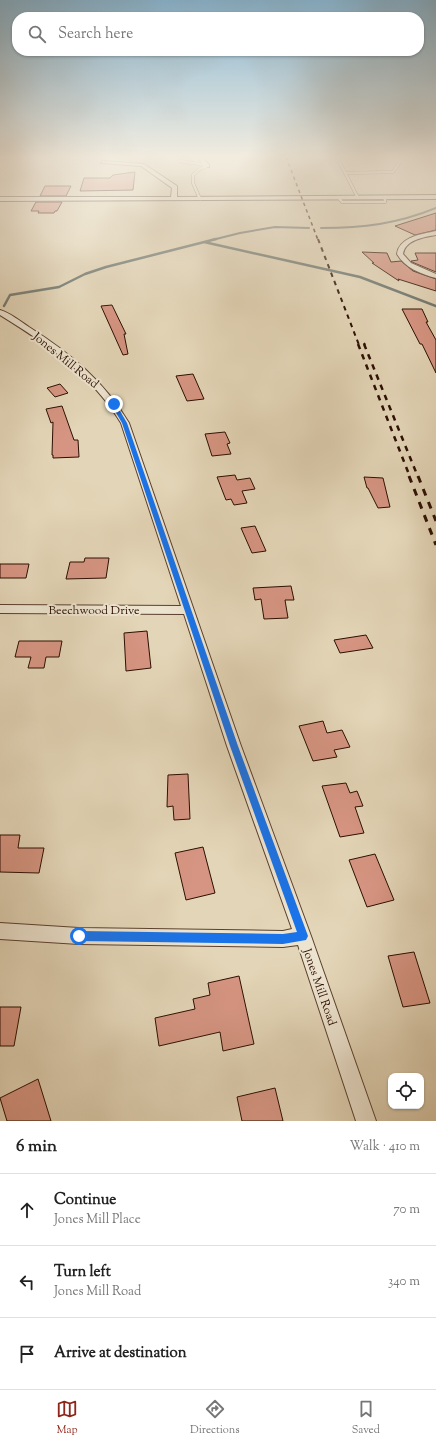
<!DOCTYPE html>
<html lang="en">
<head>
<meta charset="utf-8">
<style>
  :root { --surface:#fff; --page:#f2f2f2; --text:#222; --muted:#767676; --line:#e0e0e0; --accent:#8f2418 }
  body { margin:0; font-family:"Sorts Mill Goudy",serif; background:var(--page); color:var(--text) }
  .controls { position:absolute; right:12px; bottom:12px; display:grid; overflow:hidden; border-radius:8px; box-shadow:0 1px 3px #0004 }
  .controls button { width:36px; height:36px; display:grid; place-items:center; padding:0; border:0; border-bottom:1px solid var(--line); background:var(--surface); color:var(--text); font:20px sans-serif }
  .stop { position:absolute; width:12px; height:12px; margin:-9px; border:3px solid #1a73e8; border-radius:50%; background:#fff }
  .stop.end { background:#1a73e8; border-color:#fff; box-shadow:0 1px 4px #0008 }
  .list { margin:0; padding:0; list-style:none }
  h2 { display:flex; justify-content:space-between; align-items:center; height:52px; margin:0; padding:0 16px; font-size:17px }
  h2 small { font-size:13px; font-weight:400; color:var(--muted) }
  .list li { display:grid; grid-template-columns:26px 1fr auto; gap:12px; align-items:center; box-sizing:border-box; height:72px; padding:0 16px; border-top:1px solid var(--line) }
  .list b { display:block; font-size:15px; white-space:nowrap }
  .list p { margin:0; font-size:13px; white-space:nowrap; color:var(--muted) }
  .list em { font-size:13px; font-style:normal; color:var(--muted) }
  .icon { flex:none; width:22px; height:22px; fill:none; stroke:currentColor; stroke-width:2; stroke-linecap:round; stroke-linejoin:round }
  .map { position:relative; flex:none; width:436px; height:1121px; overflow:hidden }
  .search { position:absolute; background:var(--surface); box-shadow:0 1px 3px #0004; left:12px; right:12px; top:12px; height:44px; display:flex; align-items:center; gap:10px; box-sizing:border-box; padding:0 14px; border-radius:16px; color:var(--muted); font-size:15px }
  .sheet { height:268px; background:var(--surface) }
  nav { display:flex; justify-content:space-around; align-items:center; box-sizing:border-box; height:56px; border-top:1px solid var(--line); background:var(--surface); font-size:11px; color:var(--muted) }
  nav a { display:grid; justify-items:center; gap:2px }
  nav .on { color:var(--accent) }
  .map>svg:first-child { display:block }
</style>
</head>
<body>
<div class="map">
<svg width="436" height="1121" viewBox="0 0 436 1121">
  <rect width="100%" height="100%" fill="#e3d5b7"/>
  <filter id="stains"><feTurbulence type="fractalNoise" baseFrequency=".005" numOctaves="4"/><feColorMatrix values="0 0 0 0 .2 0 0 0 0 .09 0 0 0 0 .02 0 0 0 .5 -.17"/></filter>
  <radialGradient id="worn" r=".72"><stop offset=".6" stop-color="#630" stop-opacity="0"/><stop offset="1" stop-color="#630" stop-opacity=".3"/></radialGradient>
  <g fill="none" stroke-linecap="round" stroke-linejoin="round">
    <!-- stream-far1 -->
    <path stroke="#6c746c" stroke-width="2" d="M 321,228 C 363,228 397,224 436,208
      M 212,240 L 240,233 L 275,227 L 309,228"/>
    <!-- stream -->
    <path stroke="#6c746c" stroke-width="2.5" d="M 204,242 L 360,277 L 436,306
      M 4,306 L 10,295 L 59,287 L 85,274 L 106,267 L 216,239"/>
  </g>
  <!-- building -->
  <path fill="#d69582" stroke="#2c0e01" d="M 135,172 L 133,190 L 80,191 L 84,178 L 110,178 L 113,175 Z
    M 45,186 L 71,186 L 66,196 L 40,196 Z
    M 36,202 L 62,202 L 57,211 L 55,211 L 54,213 L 38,213 L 39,211 L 31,211 Z
    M 436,213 L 436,230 L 415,235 L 395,226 Z
    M 362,252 L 387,253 L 391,262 L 401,261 L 413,271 L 436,279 L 436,291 L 398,279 L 399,281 L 372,263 L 374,263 Z
    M 415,253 L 436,253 L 436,272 L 412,262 L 411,261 L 418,260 Z
    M 112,305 L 126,334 L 124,334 L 128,354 L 123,355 L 101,306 Z
    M 402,309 L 422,309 L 428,322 L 426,322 L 436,340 L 436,373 L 422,344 L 420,344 Z
    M 193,374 L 204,399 L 187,401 L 176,376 Z
    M 60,384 L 68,393 L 55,397 L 47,388 Z
    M 62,406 L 74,440 L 78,440 L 79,457 L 53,458 L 53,455 L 52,455 L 53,422 L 51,423 L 46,409 Z
    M 225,432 L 230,443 L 227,444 L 231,454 L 212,456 L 205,434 Z
    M 235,475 L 237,480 L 250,478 L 255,489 L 242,491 L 247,503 L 234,505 L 231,499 L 226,500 L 217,477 Z
    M 364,477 L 383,478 L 390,507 L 378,508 L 368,488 L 367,488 Z
    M 255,526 L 266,551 L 252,553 L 241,528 Z
    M 85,558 L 109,558 L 106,578 L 66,579 L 70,562 L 84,562 Z
    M 0,564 L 29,564 L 26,578 L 0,578 Z
    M 291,586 L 294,600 L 285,600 L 288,618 L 264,619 L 261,599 L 255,600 L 253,588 Z
    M 147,631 L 151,668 L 126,671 L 124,633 Z
    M 366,635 L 373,648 L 340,653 L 334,640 Z
    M 19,641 L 62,641 L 59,657 L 46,657 L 44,668 L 28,668 L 31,657 L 15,657 Z
    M 323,721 L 327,733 L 342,730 L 350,747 L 334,750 L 337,757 L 313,761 L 299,726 Z
    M 188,774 L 190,819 L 174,820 L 173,806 L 167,807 L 168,775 Z
    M 346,783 L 350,793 L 357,791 L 363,806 L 355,807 L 364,833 L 340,837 L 322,786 Z
    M 0,835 L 20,835 L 18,848 L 44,848 L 39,873 L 0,872 Z
    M 203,847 L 215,893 L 186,900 L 175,853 Z
    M 375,854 L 394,900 L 367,907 L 349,860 Z
    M 414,952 L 430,1003 L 403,1007 L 388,956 Z
    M 239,976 L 254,1044 L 223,1051 L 220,1032 L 159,1046 L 155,1018 L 195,1009 L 193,999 L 210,995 L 208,983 Z
    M 0,1007 L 21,1007 L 14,1046 L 0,1046 Z
    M 38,1079 L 51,1121 L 7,1121 L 0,1098 Z
    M 275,1088 L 283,1121 L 242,1121 L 237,1097 Z"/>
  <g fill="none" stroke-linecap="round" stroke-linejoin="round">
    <defs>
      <path id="lane" d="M 171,157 L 180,161 L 206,165
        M 337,157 L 358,198
        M 345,173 L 393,172 L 403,157
        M 339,198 L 342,202 L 385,202 L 385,197
        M 200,199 L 193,183 L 193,175 L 200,169 L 207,166"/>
      <path id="street" d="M 197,157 L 202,157 L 209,165 L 209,167 L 205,167 Z
        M 103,161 L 144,164 L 177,186 L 177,197 L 436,195 L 436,199 L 0,201 L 0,197 L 171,197 L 172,188 L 141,166 L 101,163 Z
        M 436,231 L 436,235 C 424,237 405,240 403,254 L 411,263 L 436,274 L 436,278 C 421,274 405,268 397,254 C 399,237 422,234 436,231 Z
        M 0,310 C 10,313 20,321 29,327 C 70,353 104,381 129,423 L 241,746 L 311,936 L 376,1121 L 356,1121 L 298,945 L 283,947 L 79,944 L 0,939 L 0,923 L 79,928 L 283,931 L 292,929 L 227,746 L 184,614 L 0,613 L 0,605 L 181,606 L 121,423 C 92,375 47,344 0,315 Z"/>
    </defs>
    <!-- lane casing -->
    <use href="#lane" stroke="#5a402e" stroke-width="3.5"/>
    <!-- street casing -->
    <use href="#street" stroke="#5a402e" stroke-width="2"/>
    <!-- lane -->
    <use href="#lane" stroke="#ede4d0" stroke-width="2.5"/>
    <!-- street -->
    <use href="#street" fill="#ede4d0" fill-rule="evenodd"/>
    <!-- rail-far3 -->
    <path stroke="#2c0e01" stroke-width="1.5" stroke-dasharray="3.5 3.5" stroke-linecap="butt" d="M 286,157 L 318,240"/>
    <!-- rail-far2 -->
    <path stroke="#2c0e01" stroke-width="2" stroke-dasharray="4.5 4.5" stroke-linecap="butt" d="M 318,239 L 359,345
      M 364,343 L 365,345"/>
    <!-- rail-far1 -->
    <path stroke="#2c0e01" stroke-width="2.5" stroke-dasharray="5.5 5.5" stroke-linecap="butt" d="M 358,344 L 410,477
      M 364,344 L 418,477"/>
    <!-- rail -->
    <path stroke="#2c0e01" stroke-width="3" stroke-dasharray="7 7" stroke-linecap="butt" d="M 409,476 L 436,545
      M 418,476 L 436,521"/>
  </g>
  <!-- sky -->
  <linearGradient id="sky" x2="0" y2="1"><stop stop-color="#87b6d3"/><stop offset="0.5" stop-color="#f2ecdf"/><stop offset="1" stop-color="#f2ecdf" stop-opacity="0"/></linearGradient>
  <rect width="436" height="314" fill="url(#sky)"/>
  <!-- route -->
  <path fill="#1a73e8" d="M 114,403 L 116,404 L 127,423 L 238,746 L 308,936 L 306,940 L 283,944 L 79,941 L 75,939 L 74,936 L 75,932 L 79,931 L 283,934 L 297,932 L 230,746 L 122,423 L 111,404 Z"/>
  <g text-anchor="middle" stroke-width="4" stroke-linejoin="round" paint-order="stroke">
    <!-- street labels -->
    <g font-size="12" fill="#2c0e01" stroke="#ede4d0">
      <text transform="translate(66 360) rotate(39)" y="4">Jones Mill Road</text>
      <text x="94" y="614">Beechwood Drive</text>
      <text transform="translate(320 987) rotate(71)" y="4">Jones Mill Road</text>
    </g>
  </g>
  <rect width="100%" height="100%" filter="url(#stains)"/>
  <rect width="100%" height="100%" fill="url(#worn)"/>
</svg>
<div class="controls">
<button><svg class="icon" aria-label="locate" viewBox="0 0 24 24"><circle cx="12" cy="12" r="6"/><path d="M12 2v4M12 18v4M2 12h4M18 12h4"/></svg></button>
</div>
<div class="stop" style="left:79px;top:936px"></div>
<div class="stop end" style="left:114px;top:404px"></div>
<div class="search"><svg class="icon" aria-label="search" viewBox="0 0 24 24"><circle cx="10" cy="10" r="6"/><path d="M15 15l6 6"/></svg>Search here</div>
</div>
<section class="sheet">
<h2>6 min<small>Walk · 410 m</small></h2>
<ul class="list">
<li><svg class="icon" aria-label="ahead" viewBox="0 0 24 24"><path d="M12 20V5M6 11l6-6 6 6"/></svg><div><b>Continue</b><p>Jones Mill Place</p></div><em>70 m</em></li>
<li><svg class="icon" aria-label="left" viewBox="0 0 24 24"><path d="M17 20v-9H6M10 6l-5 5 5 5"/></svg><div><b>Turn left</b><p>Jones Mill Road</p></div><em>340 m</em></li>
<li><svg class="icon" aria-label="arrive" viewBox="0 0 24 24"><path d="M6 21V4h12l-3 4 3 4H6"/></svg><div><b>Arrive at destination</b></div></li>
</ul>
</section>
<nav>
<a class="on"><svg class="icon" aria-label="map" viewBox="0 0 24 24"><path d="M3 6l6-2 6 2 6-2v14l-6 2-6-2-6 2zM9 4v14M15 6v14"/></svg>Map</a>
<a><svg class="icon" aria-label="directions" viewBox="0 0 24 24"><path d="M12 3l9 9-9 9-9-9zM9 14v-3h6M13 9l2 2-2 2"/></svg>Directions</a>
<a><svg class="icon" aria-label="saved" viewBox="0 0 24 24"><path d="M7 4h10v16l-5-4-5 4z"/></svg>Saved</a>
</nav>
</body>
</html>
